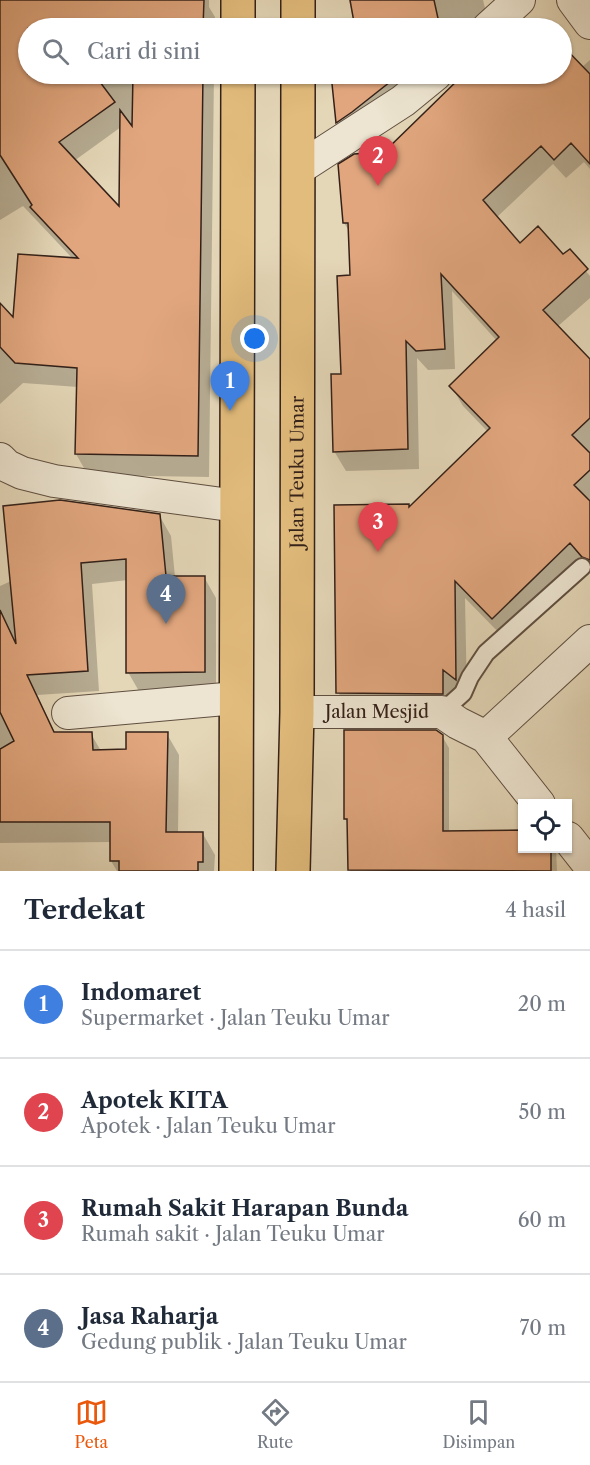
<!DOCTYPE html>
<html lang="id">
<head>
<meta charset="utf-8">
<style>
  :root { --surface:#fff; --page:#f6f6f7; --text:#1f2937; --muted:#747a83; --line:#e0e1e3; --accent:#ea580c }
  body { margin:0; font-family:"Libre Caslon Text",serif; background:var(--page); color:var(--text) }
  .controls { position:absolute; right:18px; bottom:18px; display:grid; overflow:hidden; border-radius:0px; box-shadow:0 2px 4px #0004 }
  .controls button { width:54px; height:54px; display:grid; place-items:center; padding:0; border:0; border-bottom:2px solid var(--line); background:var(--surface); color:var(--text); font:30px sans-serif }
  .you { position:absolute; left:255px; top:339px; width:21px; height:21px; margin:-15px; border:4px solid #fff; border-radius:50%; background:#1a73e8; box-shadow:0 0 0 9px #1a73e833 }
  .badge { display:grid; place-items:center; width:39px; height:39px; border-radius:50%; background:var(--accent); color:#fff; font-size:20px; font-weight:700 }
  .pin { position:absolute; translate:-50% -50px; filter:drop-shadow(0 2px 3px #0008) }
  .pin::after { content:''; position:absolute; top:32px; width:21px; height:18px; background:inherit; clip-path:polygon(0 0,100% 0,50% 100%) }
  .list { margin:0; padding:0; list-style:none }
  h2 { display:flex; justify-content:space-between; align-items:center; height:78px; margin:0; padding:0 24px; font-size:26px }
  h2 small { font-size:20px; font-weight:400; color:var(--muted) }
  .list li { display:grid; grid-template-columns:39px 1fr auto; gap:18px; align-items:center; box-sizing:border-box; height:108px; padding:0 24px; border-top:2px solid var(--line) }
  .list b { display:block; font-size:22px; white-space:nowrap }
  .list p { margin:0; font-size:20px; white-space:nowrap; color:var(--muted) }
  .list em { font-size:20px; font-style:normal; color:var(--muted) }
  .icon { flex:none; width:33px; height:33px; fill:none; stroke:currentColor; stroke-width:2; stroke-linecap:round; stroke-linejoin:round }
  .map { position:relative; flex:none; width:590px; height:871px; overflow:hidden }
  .search { position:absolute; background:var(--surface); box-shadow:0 2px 4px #0004; left:18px; right:18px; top:18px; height:66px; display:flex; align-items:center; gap:15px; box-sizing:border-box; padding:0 21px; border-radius:33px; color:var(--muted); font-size:22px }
  .sheet { height:510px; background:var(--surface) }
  nav { display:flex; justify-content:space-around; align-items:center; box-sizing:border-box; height:84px; border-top:2px solid var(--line); background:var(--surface); font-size:16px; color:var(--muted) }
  nav a { display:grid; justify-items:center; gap:3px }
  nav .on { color:var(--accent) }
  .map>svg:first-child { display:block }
</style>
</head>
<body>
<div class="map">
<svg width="590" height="871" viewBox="0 0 590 871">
  <rect width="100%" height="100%" fill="#e4d7b8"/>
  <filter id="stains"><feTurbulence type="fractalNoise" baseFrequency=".00333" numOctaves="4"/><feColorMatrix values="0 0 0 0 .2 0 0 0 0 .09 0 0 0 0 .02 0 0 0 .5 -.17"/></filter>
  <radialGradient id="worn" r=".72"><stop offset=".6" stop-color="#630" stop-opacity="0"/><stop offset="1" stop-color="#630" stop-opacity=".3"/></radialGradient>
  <!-- shadow -->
  <path fill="#0003" fill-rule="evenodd" d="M 0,0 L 209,0 L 209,7 L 215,17 L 215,28 L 28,28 L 28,74 L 214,74 L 209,477 L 88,475 L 76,454 L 78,387 L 23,383 L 0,404 L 0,305 L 14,321 L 73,259 L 23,206 L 0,220 ZM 121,127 L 120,210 L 74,161 Z
    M 349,0 L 483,0 L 488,21 L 456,28 L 319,28 L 318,26 L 353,18 Z
    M 540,24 L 544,28 L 535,28 Z
    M 590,60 L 590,169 L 584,162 L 566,178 L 553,164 L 496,218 L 519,246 L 563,257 L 569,251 L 590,276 L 590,298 L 557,327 L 590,360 L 590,571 L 582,562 L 504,638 L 465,598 L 467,698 L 454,688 L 454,714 L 349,712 L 338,692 L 408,505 L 410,508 L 488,432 L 463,406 L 451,386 L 497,341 L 452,291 L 455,369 L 428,370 L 417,358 L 419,469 L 346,471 L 334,451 L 351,276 L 350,232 L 344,223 L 384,153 L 462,92 L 481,74 L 562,74 L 582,67 Z
    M 332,74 L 439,74 L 346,138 L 337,123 Z
    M 159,515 L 171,536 L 175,577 L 204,577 L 216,598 L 216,693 L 140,693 L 128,672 L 128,580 L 92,584 L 99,691 L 37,695 L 55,733 L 91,734 L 101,751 L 128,750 L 167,734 L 179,755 L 178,834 L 203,834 L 215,855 L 214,871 L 117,871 L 111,861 L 112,842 L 0,843 L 0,586 Z
    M 442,736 L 449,748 L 449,833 L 522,831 L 522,848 L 556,848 L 557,871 L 350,871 L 349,824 L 345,818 Z"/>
  <!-- building -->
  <path fill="#e1a67e" stroke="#332018" stroke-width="1.5" d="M 0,0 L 204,0 L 203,28 L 28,28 L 28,74 L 94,74 L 115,102 L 59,142 L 119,206 L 120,110 L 132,126 L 133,74 L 203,74 L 198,456 L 75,454 L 77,368 L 15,363 L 0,347 L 0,303 L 13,317 L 18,254 L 78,258 L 30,207 L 32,205 L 0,155 Z
    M 350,0 L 434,0 L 439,23 L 433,24 L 434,28 L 355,28 Z
    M 561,44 L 590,74 L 590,164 L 571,143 L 554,160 L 541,146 L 483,200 L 520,243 L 538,226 L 563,254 L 570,249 L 588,269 L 543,310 L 590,359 L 590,418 L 572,435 L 590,453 L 590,470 L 574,485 L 590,501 L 590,560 L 582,557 L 570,543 L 492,619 L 455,581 L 456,680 L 443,670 L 443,694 L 336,693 L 334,505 L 409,504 L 409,507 L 490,428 L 449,386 L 499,337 L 441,274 L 445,349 L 416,351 L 406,341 L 408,449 L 333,452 L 331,374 L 341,374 L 337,276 L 350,275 L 348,223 L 343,223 L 338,164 L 354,154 L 384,152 L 464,74 L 561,74 Z
    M 331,74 L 400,74 L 352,112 L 336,123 Z
    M 60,500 L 160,514 L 166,576 L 205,576 L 205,672 L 126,673 L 126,559 L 81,563 L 88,671 L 27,675 L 54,732 L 92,732 L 93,750 L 126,749 L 126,732 L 168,732 L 166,832 L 203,832 L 203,862 L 198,862 L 198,871 L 119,871 L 119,861 L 110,861 L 110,822 L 0,822 L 0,749 L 14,741 L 0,712 L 0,610 L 16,644 L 3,506 Z
    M 344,730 L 436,730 L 443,735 L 443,831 L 522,830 L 522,849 L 551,849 L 551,871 L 348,870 L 347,819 L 344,819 Z"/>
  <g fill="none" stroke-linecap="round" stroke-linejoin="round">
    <defs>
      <path id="service" d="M 442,712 L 463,693 L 470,677 L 486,653 L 582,567"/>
      <g id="minor">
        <path d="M 573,0 L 590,23"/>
        <path d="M 488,28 L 519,0"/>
        <path d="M 298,169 L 403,101 L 436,74"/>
        <path d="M 0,459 L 7,466 L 22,473 L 54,481 L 237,506"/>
        <path id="s1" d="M 297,712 L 442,712 L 458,723 L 486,737 L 539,804"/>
        <path d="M 68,713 L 236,698"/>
        <path d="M 486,737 L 590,641"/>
        <path d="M 568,838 L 590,866"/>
      </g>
      <g id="trunk">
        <path d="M 238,28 L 238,0"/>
        <path d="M 298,28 L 298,0"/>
        <path d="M 236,871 L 238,74"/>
        <path id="s2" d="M 293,871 L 297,712 L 298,74"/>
      </g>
    </defs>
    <!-- service casing -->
    <use href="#service" stroke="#5f4e40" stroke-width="20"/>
    <!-- minor casing -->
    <use href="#minor" stroke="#5f4e40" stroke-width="34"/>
    <!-- trunk casing -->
    <use href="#trunk" stroke="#332018" stroke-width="36"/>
    <!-- service -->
    <use href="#service" stroke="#ede5d1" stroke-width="16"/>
    <!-- minor -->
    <use href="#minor" stroke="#ede5d1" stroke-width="32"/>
    <!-- trunk -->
    <use href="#trunk" stroke="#e2bc7c" stroke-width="33"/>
  </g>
  <g text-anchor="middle" stroke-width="4.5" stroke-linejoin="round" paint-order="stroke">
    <!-- street labels -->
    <g font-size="18" fill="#332018" stroke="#ede5d1">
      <text dy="6" stroke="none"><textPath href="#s2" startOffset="399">Jalan Teuku Umar</textPath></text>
      <text dy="6" stroke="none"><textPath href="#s1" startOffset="80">Jalan Mesjid</textPath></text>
    </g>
  </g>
  <rect width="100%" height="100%" filter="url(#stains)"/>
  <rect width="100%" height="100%" fill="url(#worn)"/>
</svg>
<div class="controls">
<button><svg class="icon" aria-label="locate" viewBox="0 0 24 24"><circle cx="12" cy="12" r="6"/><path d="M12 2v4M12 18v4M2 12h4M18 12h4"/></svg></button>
</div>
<div class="you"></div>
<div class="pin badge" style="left:230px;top:411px;background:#3f7fe0">1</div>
<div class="pin badge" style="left:378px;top:186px;background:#e0444e">2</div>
<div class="pin badge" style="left:378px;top:552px;background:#e0444e">3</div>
<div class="pin badge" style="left:166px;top:624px;background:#5c6f8a">4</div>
<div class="search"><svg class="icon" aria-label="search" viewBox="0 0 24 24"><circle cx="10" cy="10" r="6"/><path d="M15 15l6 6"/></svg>Cari di sini</div>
</div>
<section class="sheet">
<h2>Terdekat<small>4 hasil</small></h2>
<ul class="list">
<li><span class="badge" style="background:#3f7fe0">1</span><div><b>Indomaret</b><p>Supermarket · Jalan Teuku Umar</p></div><em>20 m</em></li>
<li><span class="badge" style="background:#e0444e">2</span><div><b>Apotek KITA</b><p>Apotek · Jalan Teuku Umar</p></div><em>50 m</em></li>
<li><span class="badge" style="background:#e0444e">3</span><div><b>Rumah Sakit Harapan Bunda</b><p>Rumah sakit · Jalan Teuku Umar</p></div><em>60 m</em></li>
<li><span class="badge" style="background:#5c6f8a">4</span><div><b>Jasa Raharja</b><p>Gedung publik · Jalan Teuku Umar</p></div><em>70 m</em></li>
</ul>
</section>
<nav>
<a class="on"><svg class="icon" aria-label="map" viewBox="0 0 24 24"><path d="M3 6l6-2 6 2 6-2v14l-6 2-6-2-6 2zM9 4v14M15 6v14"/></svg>Peta</a>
<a><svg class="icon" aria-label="directions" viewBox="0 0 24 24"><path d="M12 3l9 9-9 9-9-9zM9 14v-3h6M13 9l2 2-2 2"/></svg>Rute</a>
<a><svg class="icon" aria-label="saved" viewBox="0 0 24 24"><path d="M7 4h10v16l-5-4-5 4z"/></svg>Disimpan</a>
</nav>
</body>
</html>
